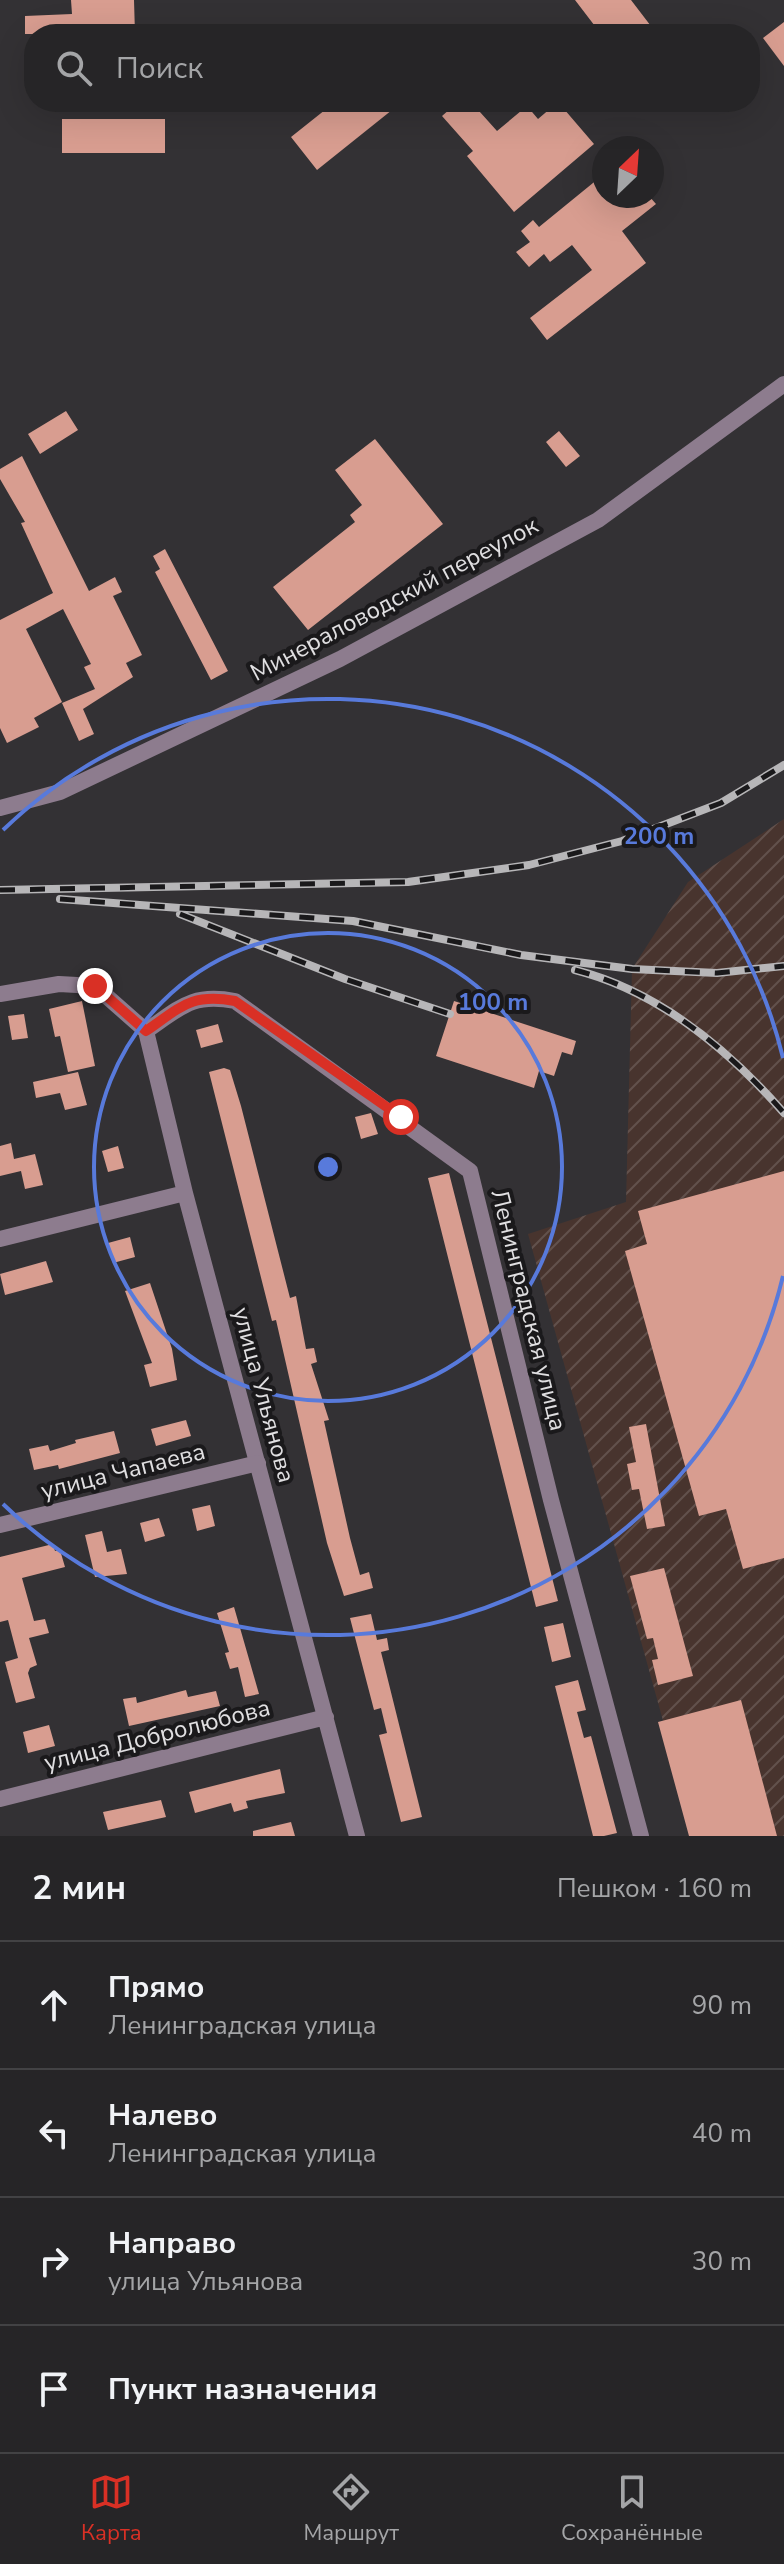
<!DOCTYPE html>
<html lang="ru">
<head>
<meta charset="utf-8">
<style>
  :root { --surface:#262527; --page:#2e2d2f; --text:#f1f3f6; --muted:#a4a5a7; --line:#424244; --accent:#d93025 }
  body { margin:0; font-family:"Nunito Sans",sans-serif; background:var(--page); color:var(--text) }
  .compass { position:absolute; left:592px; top:136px; width:72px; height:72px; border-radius:50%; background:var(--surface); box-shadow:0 8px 32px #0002; rotate:25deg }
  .stop { position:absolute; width:24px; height:24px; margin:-18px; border:6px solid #d93025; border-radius:50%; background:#fff }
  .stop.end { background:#d93025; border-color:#fff; box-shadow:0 2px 8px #0008 }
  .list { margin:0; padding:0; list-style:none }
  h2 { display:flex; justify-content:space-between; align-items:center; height:104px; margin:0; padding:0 32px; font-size:34px }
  h2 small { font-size:26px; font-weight:400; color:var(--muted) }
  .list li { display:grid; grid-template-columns:52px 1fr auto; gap:24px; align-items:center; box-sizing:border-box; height:128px; padding:0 32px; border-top:2px solid var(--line) }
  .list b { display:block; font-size:30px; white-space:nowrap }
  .list p { margin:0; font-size:26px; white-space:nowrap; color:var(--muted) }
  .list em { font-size:26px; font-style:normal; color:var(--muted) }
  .icon { flex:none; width:44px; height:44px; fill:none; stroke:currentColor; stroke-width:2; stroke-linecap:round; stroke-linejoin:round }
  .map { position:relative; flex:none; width:784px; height:1836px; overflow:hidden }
  .search { position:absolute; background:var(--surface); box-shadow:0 8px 32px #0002; left:24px; right:24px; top:24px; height:88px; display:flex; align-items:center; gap:20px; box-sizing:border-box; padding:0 28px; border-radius:32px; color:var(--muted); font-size:30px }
  .sheet { height:616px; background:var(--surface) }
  nav { display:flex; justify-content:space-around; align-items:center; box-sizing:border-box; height:112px; border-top:2px solid var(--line); background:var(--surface); font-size:22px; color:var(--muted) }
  nav a { display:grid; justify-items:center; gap:4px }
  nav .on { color:var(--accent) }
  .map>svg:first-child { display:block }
</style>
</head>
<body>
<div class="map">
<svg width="784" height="1836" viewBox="0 0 784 1836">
  <defs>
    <pattern id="industrial-furrows" width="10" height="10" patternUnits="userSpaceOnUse" patternTransform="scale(2)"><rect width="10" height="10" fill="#48342e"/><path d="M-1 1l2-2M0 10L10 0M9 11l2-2" fill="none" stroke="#62514c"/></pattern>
  </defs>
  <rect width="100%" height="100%" fill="#333134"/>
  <!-- industrial -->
  <path fill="url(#industrial-furrows)" d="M 784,819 L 784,1836 L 695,1836 L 528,1234 L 626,1202 L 632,969 L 688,882 Z"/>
  <!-- building -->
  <path fill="#d89d90" d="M 71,0 L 134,0 L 135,34 L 25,34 L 25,16 L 72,14 Z
    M 575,0 L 631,0 L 657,34 L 601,34 Z
    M 784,22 L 784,66 L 763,38 Z
    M 335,102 L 402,102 L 317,170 L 291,137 Z
    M 458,102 L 471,102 L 497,131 L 527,106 L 538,119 L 558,102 L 594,144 L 514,212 L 467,156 L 473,151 L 442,116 Z
    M 62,119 L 165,119 L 165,153 L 62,153 Z
    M 604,174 L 604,196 L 649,196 L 656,204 L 622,231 L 646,263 L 547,340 L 530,318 L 592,270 L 572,245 L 550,262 L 544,254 L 529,267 L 516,252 L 530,242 L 521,231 L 533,220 L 539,227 Z
    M 66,411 L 78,430 L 40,454 L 28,434 Z
    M 559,431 L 580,456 L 566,467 L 546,442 Z
    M 375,439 L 443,524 L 308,630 L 273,587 L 355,522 L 350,515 L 362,505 L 335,470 Z
    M 22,456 L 89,591 L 115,577 L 122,592 L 113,596 L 142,655 L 126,663 L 133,677 L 83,709 L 94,734 L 79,741 L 62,703 L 95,689 L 84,667 L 91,664 L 63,609 L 26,629 L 62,702 L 34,718 L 39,727 L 7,743 L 0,728 L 0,620 L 53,593 L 21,523 L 25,522 L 0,479 L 0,469 Z
    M 165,549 L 228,671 L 211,680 L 155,572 L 160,569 L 153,556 Z
    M 82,1001 L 95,1066 L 68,1072 L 60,1036 L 55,1037 L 49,1009 Z
    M 454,1001 L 576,1041 L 572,1055 L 562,1052 L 554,1076 L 539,1071 L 534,1088 L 436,1056 Z
    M 24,1014 L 28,1038 L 12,1040 L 8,1016 Z
    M 218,1024 L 223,1042 L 201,1048 L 196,1030 Z
    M 224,1068 L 230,1070 L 241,1106 L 290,1298 L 296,1296 L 306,1349 L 314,1348 L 317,1362 L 311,1364 L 329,1420 L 324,1421 L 350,1538 L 360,1575 L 369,1572 L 373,1588 L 344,1596 L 327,1543 L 276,1320 L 272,1321 L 209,1072 Z
    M 78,1072 L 87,1105 L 65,1110 L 60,1093 L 36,1098 L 33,1082 Z
    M 371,1113 L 378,1134 L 361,1139 L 355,1117 Z
    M 11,1143 L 14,1159 L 35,1154 L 43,1185 L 25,1189 L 21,1171 L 0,1176 L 0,1146 Z
    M 118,1146 L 124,1168 L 108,1172 L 102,1151 Z
    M 784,1171 L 784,1558 L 743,1569 L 726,1509 L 699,1516 L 625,1251 L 647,1244 L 638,1211 Z
    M 449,1173 L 558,1601 L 536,1607 L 428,1178 Z
    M 130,1237 L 135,1257 L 113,1263 L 108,1243 Z
    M 46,1261 L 53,1282 L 5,1295 L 0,1274 Z
    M 150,1283 L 172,1349 L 177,1380 L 150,1387 L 144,1365 L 152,1363 L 125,1291 Z
    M 186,1420 L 191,1436 L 156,1446 L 151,1429 Z
    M 646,1424 L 665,1526 L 647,1529 L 639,1489 L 632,1490 L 627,1464 L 636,1462 L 629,1427 Z
    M 114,1431 L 120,1453 L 59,1469 L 58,1465 L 34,1470 L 29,1449 L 48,1445 L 50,1451 L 76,1443 L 75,1440 Z
    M 210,1505 L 215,1526 L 197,1531 L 192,1509 Z
    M 159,1518 L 165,1536 L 145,1542 L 140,1523 Z
    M 102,1531 L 107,1552 L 121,1549 L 127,1574 L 95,1577 L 85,1535 Z
    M 53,1544 L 55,1551 L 60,1550 L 65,1567 L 22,1578 L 34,1621 L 45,1619 L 49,1633 L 29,1638 L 37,1665 L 30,1668 L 28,1673 L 35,1698 L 16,1703 L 5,1662 L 18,1658 L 8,1620 L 0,1622 L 0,1557 Z
    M 664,1568 L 693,1676 L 658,1685 L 652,1660 L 658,1659 L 653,1638 L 647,1639 L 630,1576 Z
    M 234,1607 L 259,1694 L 245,1697 L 238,1667 L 230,1669 L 225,1653 L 229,1652 L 217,1613 Z
    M 371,1614 L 377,1640 L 387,1638 L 389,1650 L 381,1652 L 422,1817 L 401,1822 L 379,1735 L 387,1733 L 381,1708 L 374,1710 L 350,1618 Z
    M 563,1623 L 571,1657 L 552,1662 L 544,1627 Z
    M 578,1680 L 586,1710 L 577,1712 L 584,1738 L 591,1736 L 617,1833 L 604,1836 L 593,1836 L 555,1686 Z
    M 186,1690 L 188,1697 L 216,1691 L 220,1706 L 129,1726 L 123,1699 L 136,1697 L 137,1703 Z
    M 741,1700 L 777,1836 L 689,1836 L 658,1722 Z
    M 49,1725 L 55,1746 L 28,1753 L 23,1732 Z
    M 280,1769 L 285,1793 L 246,1801 L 248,1808 L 234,1812 L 231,1803 L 195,1813 L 189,1792 Z
    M 161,1800 L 166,1817 L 108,1830 L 103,1812 Z
    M 291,1822 L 295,1836 L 253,1836 L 253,1831 Z"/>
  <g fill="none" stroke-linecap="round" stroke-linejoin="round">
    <!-- minor -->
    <path stroke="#8d7c8e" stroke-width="16" d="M 0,994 L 59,984 L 95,986 L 146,1031 L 185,1193 L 357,1836
      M 146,1031 C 181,1007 192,993 235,1001 L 470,1171 L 551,1500 L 641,1836
      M 0,1239 L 185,1193
      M 0,1799 L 326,1717"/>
    <!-- tertiary -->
    <path stroke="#8d7c8e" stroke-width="16" d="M 0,808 L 60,792 L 340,659 L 598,520 L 784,384
      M 0,1525 L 258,1463"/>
    <defs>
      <path id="rail" d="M 0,890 L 408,882 L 529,865 L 622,841 L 721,803 L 784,765
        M 60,899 L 353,921 L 521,955 L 632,969 L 717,973 L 784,966
        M 180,914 L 345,979 L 450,1014
        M 575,970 C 658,991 728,1049 784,1113"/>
    </defs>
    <!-- rail casing -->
    <use href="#rail" stroke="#b7b6b8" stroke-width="8"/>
    <!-- rail -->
    <use href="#rail" stroke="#1a191b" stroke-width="5" stroke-dasharray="15" stroke-linecap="butt"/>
  </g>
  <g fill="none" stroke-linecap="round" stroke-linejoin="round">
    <!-- route -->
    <path stroke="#d93025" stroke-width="10" d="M 95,986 L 146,1031 C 181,1007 191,993 235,1001 L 401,1117"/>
  </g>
  <!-- distance rings -->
  <g fill="none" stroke="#587adb" stroke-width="4">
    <circle cx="328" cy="1167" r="234"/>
    <path d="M783 1276A468 468 0 0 1 3 1504M3 830A468 468 0 0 1 783 1058"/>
  </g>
  <g text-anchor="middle" stroke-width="8" stroke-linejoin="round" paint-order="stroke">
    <!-- street labels -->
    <g font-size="24" fill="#e0dfe1" stroke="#1a191b">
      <text transform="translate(394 599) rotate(-28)" y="8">Минераловодский переулок</text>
      <text transform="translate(529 1310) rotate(76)" y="8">Ленинградская улица</text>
      <text transform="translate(264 1395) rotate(75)" y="8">улица Ульянова</text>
      <text transform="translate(123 1471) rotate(-14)" y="8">улица Чапаева</text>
      <text transform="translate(157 1735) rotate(-14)" y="8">улица Добролюбова</text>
    </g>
  </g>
  <circle cx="328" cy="1167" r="12" fill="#587adb" stroke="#1a191b" stroke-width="4"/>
  <g font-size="24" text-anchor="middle" font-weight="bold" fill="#587adb" stroke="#1a191b" stroke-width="8" stroke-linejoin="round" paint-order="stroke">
    <text x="659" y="844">200 m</text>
    <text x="493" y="1010">100 m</text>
  </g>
</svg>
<svg class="compass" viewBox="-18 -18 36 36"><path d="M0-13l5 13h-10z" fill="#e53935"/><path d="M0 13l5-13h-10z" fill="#a4a5a7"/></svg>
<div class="stop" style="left:401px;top:1117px"></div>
<div class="stop end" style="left:95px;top:986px"></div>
<div class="search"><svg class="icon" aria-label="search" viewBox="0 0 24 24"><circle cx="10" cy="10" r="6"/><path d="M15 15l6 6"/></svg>Поиск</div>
</div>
<section class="sheet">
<h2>2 мин<small>Пешком · 160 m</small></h2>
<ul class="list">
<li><svg class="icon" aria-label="ahead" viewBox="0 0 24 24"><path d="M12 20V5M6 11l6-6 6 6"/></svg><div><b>Прямо</b><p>Ленинградская улица</p></div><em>90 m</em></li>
<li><svg class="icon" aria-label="left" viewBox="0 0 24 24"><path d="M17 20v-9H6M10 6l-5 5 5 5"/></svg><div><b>Налево</b><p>Ленинградская улица</p></div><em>40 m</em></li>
<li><svg class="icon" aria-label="right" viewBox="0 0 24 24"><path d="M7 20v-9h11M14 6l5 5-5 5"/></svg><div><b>Направо</b><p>улица Ульянова</p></div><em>30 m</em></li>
<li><svg class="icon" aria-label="arrive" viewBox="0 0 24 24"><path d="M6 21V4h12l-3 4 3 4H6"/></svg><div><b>Пункт назначения</b></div></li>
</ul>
</section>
<nav>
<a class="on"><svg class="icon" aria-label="map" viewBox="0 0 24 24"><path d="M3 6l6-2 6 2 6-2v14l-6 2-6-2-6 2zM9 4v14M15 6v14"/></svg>Карта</a>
<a><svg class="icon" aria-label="directions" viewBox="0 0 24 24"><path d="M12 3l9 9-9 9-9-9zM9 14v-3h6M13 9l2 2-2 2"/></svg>Маршрут</a>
<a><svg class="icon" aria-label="saved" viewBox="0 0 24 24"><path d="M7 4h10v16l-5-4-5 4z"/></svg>Сохранённые</a>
</nav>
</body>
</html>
